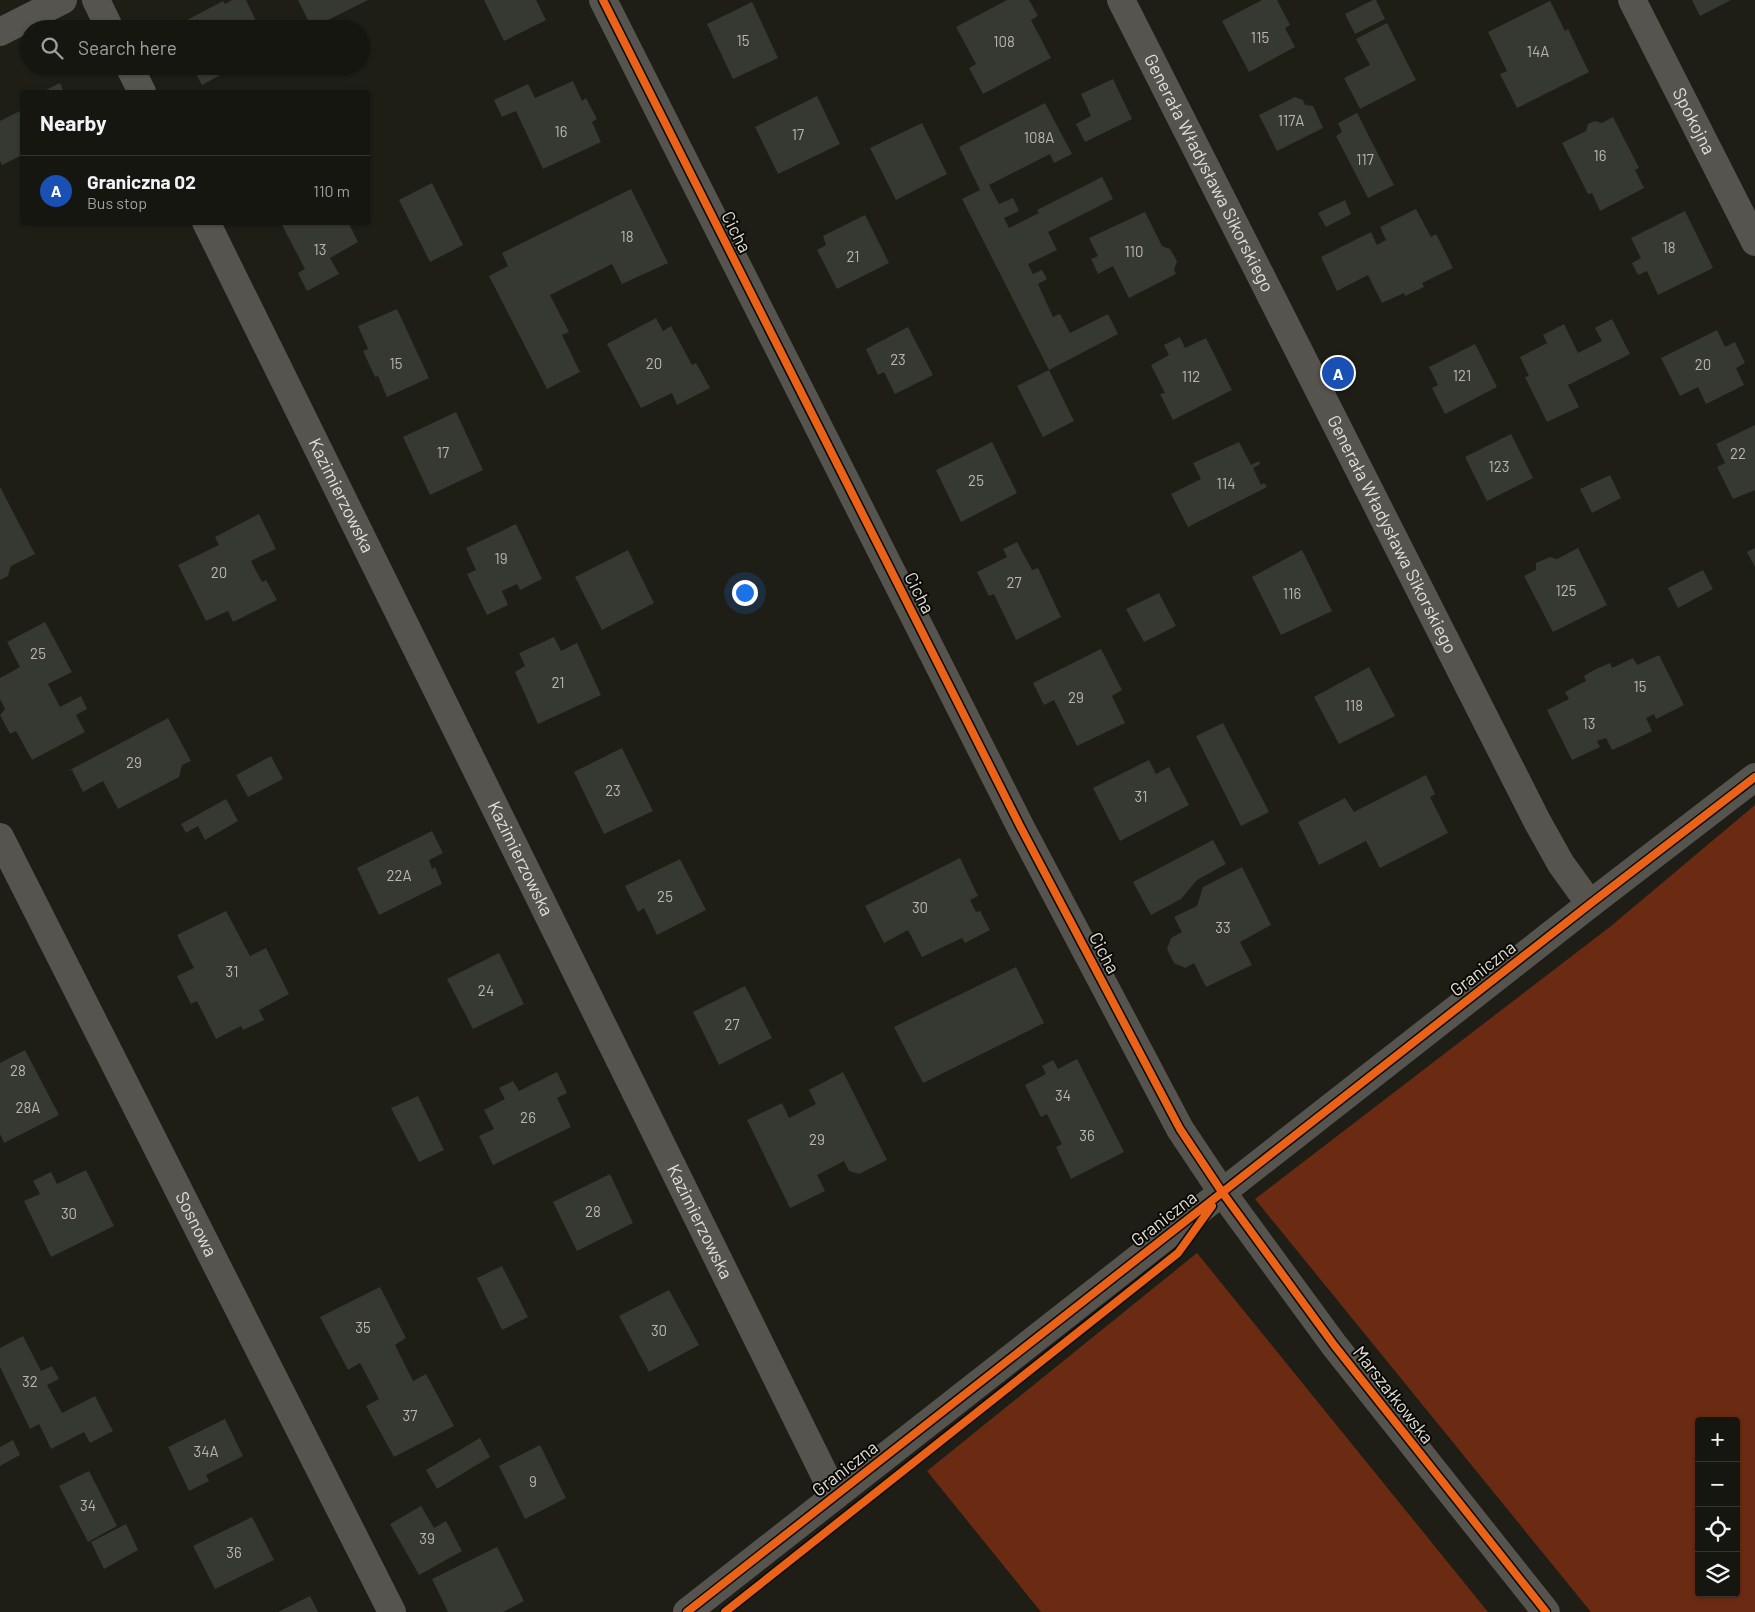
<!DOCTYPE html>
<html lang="en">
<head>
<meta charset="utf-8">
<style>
  :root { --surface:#161610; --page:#23231e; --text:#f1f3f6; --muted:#9e9f9f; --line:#353530; --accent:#0f766e }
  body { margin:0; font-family:Barlow,sans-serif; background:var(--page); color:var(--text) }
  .controls { position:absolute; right:15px; bottom:15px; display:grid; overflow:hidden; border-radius:5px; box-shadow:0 1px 4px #0004 }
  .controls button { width:45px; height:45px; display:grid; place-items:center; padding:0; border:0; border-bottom:1px solid var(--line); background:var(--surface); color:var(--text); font:25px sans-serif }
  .you { position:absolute; left:744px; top:592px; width:18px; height:18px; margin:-12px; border:4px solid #fff; border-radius:50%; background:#1a73e8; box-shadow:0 0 0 8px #1a73e833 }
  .badge { display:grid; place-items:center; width:32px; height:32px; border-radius:50%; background:var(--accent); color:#fff; font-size:16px; font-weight:700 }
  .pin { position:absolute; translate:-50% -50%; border:2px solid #fff; box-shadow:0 1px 5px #0006 }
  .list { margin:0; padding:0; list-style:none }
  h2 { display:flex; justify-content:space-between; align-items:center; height:65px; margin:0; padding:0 20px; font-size:21px }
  h2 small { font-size:16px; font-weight:400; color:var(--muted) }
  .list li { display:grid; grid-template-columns:32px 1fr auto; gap:15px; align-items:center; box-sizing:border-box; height:70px; padding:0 20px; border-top:1px solid var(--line) }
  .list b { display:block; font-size:19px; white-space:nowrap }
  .list p { margin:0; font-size:16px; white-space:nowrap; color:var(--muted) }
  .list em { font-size:16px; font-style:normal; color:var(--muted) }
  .icon { flex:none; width:28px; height:28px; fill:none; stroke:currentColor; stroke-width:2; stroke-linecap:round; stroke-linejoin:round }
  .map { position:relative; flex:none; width:1755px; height:1612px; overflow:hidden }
  .search { position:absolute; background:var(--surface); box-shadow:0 1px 4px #0004; left:20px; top:20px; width:350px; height:55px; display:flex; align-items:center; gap:12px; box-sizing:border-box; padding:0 18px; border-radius:28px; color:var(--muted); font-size:19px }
  .panel { position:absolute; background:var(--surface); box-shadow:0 1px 4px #0004; left:20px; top:90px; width:350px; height:135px; border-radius:5px }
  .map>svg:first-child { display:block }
</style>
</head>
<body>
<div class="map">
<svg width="1755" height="1612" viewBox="0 0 1755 1612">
  <rect width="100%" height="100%" fill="#1e1d16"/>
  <!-- green -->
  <path fill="#6b2b13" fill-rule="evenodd" d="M 1755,805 L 1755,1612 L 1591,1612 L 1255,1199 L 1611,926 ZM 1699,1421 L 1736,1421 L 1736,1593 L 1699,1593 Z
    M 1197,1253 L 1488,1612 L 1041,1612 L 927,1471 Z"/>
  <!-- building -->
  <path fill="#363832" d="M 232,0 L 246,0 L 260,29 L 191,29 L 187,20 L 223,1 L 225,4 Z
    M 298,0 L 368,0 L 312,28 Z
    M 484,0 L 536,0 L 546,20 L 504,41 Z
    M 1007,0 L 1029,0 L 1038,16 L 1031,20 L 1051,58 L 983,94 L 969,68 L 976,64 L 956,27 Z
    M 1262,0 L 1277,0 L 1290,25 L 1285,28 L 1295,47 L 1249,72 L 1222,21 Z
    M 1373,0 L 1376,0 L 1385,19 L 1355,34 L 1345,14 Z
    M 1692,0 L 1731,0 L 1700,16 Z
    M 1550,1 L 1565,31 L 1568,29 L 1589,72 L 1517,108 L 1500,74 L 1507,71 L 1488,32 Z
    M 752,2 L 778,58 L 733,79 L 707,24 Z
    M 1387,23 L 1416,80 L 1360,109 L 1344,78 L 1370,65 L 1356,39 Z
    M 192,66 L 237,66 L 202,85 Z
    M 1113,79 L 1132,119 L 1085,142 L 1076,124 L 1091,116 L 1081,94 Z
    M 573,81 L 582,101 L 586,98 L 597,119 L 592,122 L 601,142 L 543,169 L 516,111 L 502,117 L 494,100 L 528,84 L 535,98 Z
    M 60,83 L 64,92 L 42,92 Z
    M 817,96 L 840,144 L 778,174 L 755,127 Z
    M 1295,97 L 1303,100 L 1305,105 L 1313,106 L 1323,128 L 1277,151 L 1259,115 Z
    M 1045,103 L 1072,154 L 1054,163 L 1050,154 L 989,185 L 999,204 L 1013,198 L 1019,211 L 1004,218 L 1009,228 L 1039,213 L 1037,210 L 1102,177 L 1113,199 L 1048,232 L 1057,250 L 1028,264 L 1033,274 L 1042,270 L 1047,279 L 1038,284 L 1053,317 L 1060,314 L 1070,333 L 1108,314 L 1118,334 L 1049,370 L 962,199 L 980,190 L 959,147 Z
    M 22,110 L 22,155 L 2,165 L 0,161 L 0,121 Z
    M 1357,113 L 1394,185 L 1368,198 L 1336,136 L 1342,132 L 1338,123 Z
    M 1613,117 L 1639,168 L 1635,170 L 1644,188 L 1600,211 L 1592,193 L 1588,194 L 1562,143 L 1586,131 L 1588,124 L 1595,121 L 1602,123 Z
    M 922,123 L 947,174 L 896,200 L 870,148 Z
    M 432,183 L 463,245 L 430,262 L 399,200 Z
    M 631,189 L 668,263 L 622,284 L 612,264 L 550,295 L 569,332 L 562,335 L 580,372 L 547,389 L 489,276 L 508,266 L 502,253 Z
    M 1345,200 L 1351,214 L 1326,227 L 1318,213 Z
    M 1416,209 L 1431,237 L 1436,234 L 1453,268 L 1422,283 L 1424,287 L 1405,296 L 1404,293 L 1382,303 L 1368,275 L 1337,291 L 1321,257 L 1371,232 L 1377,245 L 1386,240 L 1380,227 Z
    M 1685,211 L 1713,268 L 1658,295 L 1647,271 L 1638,275 L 1632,263 L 1641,258 L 1631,238 Z
    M 1145,212 L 1162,246 L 1170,249 L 1177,261 L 1174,270 L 1176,274 L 1129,298 L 1113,266 L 1098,274 L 1091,259 L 1098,256 L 1089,238 Z
    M 865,215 L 889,263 L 837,289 L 817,250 L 826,245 L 823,236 Z
    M 287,222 L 348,222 L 358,242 L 330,258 L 339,274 L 307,291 L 298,273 L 305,269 L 282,225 Z
    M 397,309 L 429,378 L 387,397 L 378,376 L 375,377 L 363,351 L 368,349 L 358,326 Z
    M 656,318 L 663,331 L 671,326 L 692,365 L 696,363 L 710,388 L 677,405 L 672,393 L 641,408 L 607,344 Z
    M 1612,319 L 1630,354 L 1568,385 L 1579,407 L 1547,422 L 1525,377 L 1529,376 L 1520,357 L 1547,343 L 1543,335 L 1564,324 L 1578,353 L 1602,341 L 1595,328 Z
    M 908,327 L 933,375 L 895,394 L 884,372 L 878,375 L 866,349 Z
    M 1717,330 L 1725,347 L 1735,342 L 1745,363 L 1736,368 L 1744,385 L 1706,404 L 1698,387 L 1680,396 L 1661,358 Z
    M 1180,337 L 1185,348 L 1206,338 L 1232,390 L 1173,420 L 1160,394 L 1165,393 L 1151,365 L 1169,355 L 1164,345 Z
    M 1475,344 L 1497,387 L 1445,414 L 1432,388 L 1438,385 L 1429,367 Z
    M 1049,370 L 1074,421 L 1043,437 L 1017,386 Z
    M 456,412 L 483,470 L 430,495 L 403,437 Z
    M 1755,425 L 1755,490 L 1733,499 L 1717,467 L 1725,463 L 1716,444 Z
    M 1511,434 L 1533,478 L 1487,501 L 1465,457 Z
    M 992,442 L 1017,493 L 961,522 L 936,470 Z
    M 1239,442 L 1251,465 L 1259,461 L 1260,464 L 1253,468 L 1261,485 L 1264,483 L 1267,487 L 1188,527 L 1171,494 L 1201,479 L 1193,463 Z
    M 1610,475 L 1621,498 L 1592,513 L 1580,489 Z
    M 0,487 L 35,554 L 11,566 L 8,576 L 0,580 Z
    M 259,514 L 276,549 L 251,561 L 262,582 L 266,580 L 277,600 L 233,622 L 228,611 L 206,621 L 178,565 L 219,545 L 215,537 Z
    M 516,524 L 542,579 L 520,590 L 517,584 L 502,591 L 508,605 L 487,615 L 467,574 L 476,570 L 466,548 Z
    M 1017,542 L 1032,570 L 1038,568 L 1061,617 L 1016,640 L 994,594 L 989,596 L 977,572 L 1007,557 L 1003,549 Z
    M 1578,548 L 1607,605 L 1553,632 L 1524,576 L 1536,570 L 1536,563 L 1550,557 L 1557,559 Z
    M 1755,548 L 1755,567 L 1747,552 Z
    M 628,550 L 654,603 L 602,630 L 575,577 Z
    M 1302,550 L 1332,611 L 1281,635 L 1252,577 Z
    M 1703,570 L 1713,589 L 1678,608 L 1668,588 Z
    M 1159,593 L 1176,626 L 1144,642 L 1126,609 Z
    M 45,622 L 72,672 L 48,684 L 60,707 L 81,696 L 87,709 L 76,715 L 85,732 L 32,760 L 16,731 L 10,734 L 0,715 L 5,709 L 0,699 L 0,678 L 20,667 L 7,642 Z
    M 554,637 L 561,651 L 577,643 L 601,695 L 538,724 L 515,672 L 525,666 L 519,653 Z
    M 1101,649 L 1122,690 L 1112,696 L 1125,723 L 1077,746 L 1054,700 L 1044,705 L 1033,683 Z
    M 1659,655 L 1684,705 L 1656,719 L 1654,714 L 1646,718 L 1652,731 L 1632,741 L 1612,750 L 1606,738 L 1597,741 L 1600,747 L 1572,760 L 1547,710 L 1569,699 L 1565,692 L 1586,681 L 1584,676 L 1596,669 L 1610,663 L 1612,668 L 1633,658 L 1637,665 Z
    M 1369,667 L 1395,716 L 1339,744 L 1314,697 Z
    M 168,718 L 191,761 L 182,765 L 179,777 L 118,809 L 103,781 L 83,792 L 72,770 L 68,771 Z
    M 1223,723 L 1269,812 L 1241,826 L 1196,736 Z
    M 622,748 L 653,811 L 604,834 L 574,772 Z
    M 271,756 L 283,779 L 248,797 L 236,775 Z
    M 1149,760 L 1156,774 L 1169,767 L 1189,805 L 1120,841 L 1093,788 Z
    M 1426,775 L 1435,794 L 1430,797 L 1448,833 L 1380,868 L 1366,841 L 1319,865 L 1298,822 L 1345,798 L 1354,812 Z
    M 226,799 L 238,821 L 205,840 L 198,826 L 186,833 L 181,824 Z
    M 432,831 L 443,853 L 429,860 L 432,869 L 435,867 L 442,884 L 379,915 L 357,868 Z
    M 1213,840 L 1226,864 L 1197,880 L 1181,899 L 1151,915 L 1133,882 Z
    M 960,858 L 978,896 L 970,900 L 976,912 L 980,911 L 990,930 L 965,943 L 962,938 L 922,957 L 908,930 L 884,943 L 865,906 Z
    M 680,859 L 706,910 L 657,935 L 644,908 L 638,912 L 625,886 Z
    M 1242,867 L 1271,925 L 1240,942 L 1252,965 L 1206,987 L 1194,963 L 1185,968 L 1174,963 L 1167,949 L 1171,938 L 1182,932 L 1174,917 L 1197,906 L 1203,887 Z
    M 226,911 L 250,956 L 266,948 L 289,994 L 259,1010 L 264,1020 L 243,1030 L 241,1026 L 216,1039 L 197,1001 L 191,1004 L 177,976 L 194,968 L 177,935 Z
    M 499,953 L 524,1004 L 473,1029 L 447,979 Z
    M 1016,967 L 1044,1023 L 923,1083 L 894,1027 Z
    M 745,986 L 772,1038 L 719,1065 L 693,1012 Z
    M 25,1050 L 59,1115 L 4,1143 L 0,1134 L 0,1063 Z
    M 1077,1059 L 1124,1152 L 1071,1179 L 1056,1147 L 1062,1144 L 1047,1114 L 1041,1117 L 1025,1085 L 1046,1074 L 1042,1066 L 1053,1060 L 1058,1069 Z
    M 557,1072 L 567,1093 L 557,1098 L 571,1127 L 493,1165 L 479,1136 L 494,1129 L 484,1110 L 505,1099 L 499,1088 L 513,1081 L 519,1091 Z
    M 843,1072 L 887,1160 L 859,1174 L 849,1171 L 844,1161 L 817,1175 L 825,1191 L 790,1208 L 747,1120 L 782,1103 L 789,1118 L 816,1104 L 809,1090 Z
    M 418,1096 L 444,1150 L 419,1162 L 391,1108 Z
    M 86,1170 L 114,1226 L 51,1257 L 24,1201 L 40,1194 L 33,1181 L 51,1172 L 57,1184 Z
    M 610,1174 L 633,1223 L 577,1251 L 553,1202 Z
    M 502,1266 L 528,1317 L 502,1330 L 477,1278 Z
    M 380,1287 L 406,1338 L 395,1345 L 413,1381 L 426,1374 L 454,1426 L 394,1457 L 366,1406 L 379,1399 L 360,1363 L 348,1370 L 320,1317 Z
    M 669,1290 L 699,1345 L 649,1372 L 619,1316 Z
    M 23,1336 L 41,1371 L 52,1366 L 59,1379 L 47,1385 L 62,1413 L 95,1396 L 113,1431 L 90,1443 L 84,1432 L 51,1449 L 39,1424 L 30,1429 L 0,1367 L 0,1348 Z
    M 225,1419 L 243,1456 L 206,1475 L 209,1481 L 189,1491 L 168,1447 Z
    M 480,1438 L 490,1457 L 437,1489 L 426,1470 Z
    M 13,1440 L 20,1455 L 0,1466 L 0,1447 Z
    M 540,1445 L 566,1498 L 525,1519 L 499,1466 Z
    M 89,1471 L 117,1526 L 88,1542 L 59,1486 Z
    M 421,1506 L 434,1528 L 446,1521 L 462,1551 L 419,1575 L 390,1524 Z
    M 252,1517 L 274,1560 L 215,1589 L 193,1546 Z
    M 126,1524 L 138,1550 L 104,1569 L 91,1542 Z
    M 497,1547 L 524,1601 L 503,1612 L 448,1612 L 432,1579 Z
    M 310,1596 L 318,1612 L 278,1612 Z"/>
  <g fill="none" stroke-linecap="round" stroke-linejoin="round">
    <!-- street -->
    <g stroke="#55544f" stroke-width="28">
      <path d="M 96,0 L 110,29"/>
      <path d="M 603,0 L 1020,826 L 1180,1129 L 1222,1192 L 1334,1345 L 1546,1612"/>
      <path id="s1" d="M 1121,0 L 1537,821 L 1561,864 L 1590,904"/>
      <path id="s2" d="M 1632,0 L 1755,242"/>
      <path d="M 0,32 L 63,0"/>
      <path d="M 129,66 L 142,92"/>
      <path id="s3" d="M 206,222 L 835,1496"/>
      <path id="s4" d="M 0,837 L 392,1612"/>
      <path d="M 687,1612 L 1590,904 L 1755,777"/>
    </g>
    <defs>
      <path id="cycleway" d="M 603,0 L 1020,826 L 1180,1129 L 1222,1192 L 1334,1345 L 1546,1612
        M 687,1612 L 1590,904 L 1755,777
        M 725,1612 L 1178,1253 L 1212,1206"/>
    </defs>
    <!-- cycleway casing -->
    <use href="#cycleway" stroke="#0a0905" stroke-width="11"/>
    <!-- cycleway -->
    <use href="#cycleway" stroke="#ea6118" stroke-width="8"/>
  </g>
  <g text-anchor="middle" stroke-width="4" stroke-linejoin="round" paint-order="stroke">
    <!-- number labels -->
    <g font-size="15" fill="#b7b6ae">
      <text x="1260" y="43">115</text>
      <text x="743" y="46">15</text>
      <text x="1004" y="47">108</text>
      <text x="1538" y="57">14A</text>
      <text x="1291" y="126">117A</text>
      <text x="561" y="137">16</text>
      <text x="798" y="140">17</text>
      <text x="1039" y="143">108A</text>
      <text x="1600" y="161">16</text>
      <text x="1365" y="165">117</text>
      <text x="627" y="242">18</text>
      <text x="1669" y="253">18</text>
      <text x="320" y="255">13</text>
      <text x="1134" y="257">110</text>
      <text x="853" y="262">21</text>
      <text x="898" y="365">23</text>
      <text x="396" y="369">15</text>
      <text x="654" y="369">20</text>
      <text x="1703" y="370">20</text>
      <text x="1462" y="381">121</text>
      <text x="1191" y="382">112</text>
      <text x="443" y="458">17</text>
      <text x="1738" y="459">22</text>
      <text x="1499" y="472">123</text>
      <text x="976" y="486">25</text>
      <text x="1226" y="489">114</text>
      <text x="501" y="564">19</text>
      <text x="219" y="578">20</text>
      <text x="1014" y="588">27</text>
      <text x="1566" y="596">125</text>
      <text x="1292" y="599">116</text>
      <text x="38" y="659">25</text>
      <text x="558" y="688">21</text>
      <text x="1640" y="692">15</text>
      <text x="1076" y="703">29</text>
      <text x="1354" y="711">118</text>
      <text x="1589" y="729">13</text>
      <text x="134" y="768">29</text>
      <text x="613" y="796">23</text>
      <text x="1141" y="802">31</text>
      <text x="399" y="881">22A</text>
      <text x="665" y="902">25</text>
      <text x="920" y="913">30</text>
      <text x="1223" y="933">33</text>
      <text x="232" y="977">31</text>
      <text x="486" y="996">24</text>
      <text x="732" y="1030">27</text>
      <text x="18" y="1076">28</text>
      <text x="1063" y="1101">34</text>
      <text x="28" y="1113">28A</text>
      <text x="528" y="1123">26</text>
      <text x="1087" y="1141">36</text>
      <text x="817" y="1145">29</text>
      <text x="593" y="1217">28</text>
      <text x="69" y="1219">30</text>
      <text x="363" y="1333">35</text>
      <text x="659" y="1336">30</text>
      <text x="30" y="1387">32</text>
      <text x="410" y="1421">37</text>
      <text x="206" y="1457">34A</text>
      <text x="533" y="1487">9</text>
      <text x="88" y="1511">34</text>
      <text x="427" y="1544">39</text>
      <text x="234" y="1558">36</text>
    </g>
    <!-- street labels -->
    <g font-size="18" fill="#e2e0d8" stroke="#0a0905">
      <text dy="6" stroke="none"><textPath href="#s2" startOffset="136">Spokojna</textPath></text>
      <text dy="6" stroke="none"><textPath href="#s1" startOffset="194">Generała Władysława Sikorskiego</textPath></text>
      <text transform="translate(736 232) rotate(63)" y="6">Cicha</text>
      <text dy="6" stroke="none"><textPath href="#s3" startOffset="305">Kazimierzowska</textPath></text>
      <text dy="6" stroke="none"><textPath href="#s1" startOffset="599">Generała Władysława Sikorskiego</textPath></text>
      <text transform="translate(919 593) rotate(63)" y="6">Cicha</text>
      <text dy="6" stroke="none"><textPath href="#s3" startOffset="710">Kazimierzowska</textPath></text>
      <text transform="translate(1104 953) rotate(62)" y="6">Cicha</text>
      <text transform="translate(1483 969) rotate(-38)" y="6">Graniczna</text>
      <text transform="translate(1164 1219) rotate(-38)" y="6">Graniczna</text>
      <text dy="6" stroke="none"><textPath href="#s3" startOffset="1115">Kazimierzowska</textPath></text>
      <text dy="6" stroke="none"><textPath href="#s4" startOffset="434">Sosnowa</textPath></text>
      <text transform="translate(1393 1395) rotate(52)" y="6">Marszałkowska</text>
      <text transform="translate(845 1469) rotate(-38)" y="6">Graniczna</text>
    </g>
  </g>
</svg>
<div class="controls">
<button>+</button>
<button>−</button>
<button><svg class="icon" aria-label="locate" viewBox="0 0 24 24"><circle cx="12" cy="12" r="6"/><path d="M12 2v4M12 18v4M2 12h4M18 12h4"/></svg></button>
<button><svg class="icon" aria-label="layers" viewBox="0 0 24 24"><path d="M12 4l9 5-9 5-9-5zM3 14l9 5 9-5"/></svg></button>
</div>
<div class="you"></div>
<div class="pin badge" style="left:1338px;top:373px;background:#1a4fb4">A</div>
<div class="search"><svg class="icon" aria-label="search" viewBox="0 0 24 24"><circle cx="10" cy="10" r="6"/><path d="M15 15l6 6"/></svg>Search here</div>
<section class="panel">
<h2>Nearby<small></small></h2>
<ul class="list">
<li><span class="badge" style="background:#1a4fb4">A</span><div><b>Graniczna 02</b><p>Bus stop</p></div><em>110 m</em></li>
</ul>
</section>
</div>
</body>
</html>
